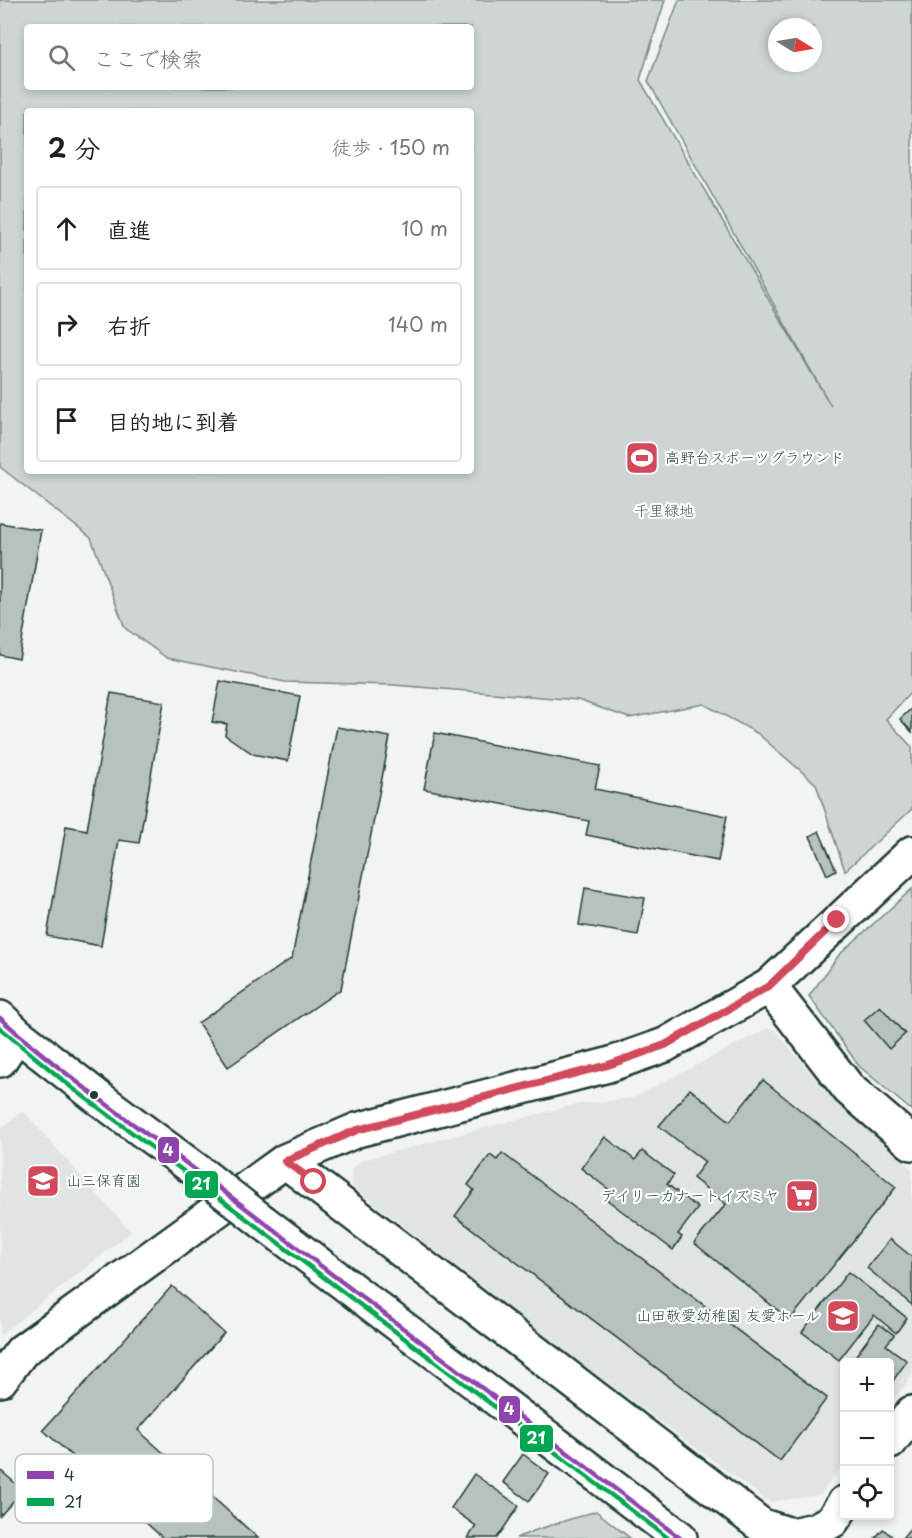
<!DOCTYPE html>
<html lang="ja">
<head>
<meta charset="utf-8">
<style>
  :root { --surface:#fff; --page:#f6f6f6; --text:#202124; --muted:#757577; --line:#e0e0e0 }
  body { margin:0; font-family:"Playpen Sans","Klee One",sans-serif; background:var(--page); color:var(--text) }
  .controls { position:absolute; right:18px; bottom:18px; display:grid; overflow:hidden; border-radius:6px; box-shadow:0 3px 9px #0003 }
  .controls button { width:54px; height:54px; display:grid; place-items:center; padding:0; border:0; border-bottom:2px solid var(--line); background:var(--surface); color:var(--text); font:30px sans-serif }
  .compass { position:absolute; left:768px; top:18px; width:54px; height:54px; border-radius:50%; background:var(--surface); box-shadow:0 3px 9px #0003; rotate:101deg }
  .stop { position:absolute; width:18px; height:18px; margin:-14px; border:4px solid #d1495b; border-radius:50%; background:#fff }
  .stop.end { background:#d1495b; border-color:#fff; box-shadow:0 2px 6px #0008 }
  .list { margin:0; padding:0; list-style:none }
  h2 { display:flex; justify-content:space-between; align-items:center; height:78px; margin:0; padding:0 24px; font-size:26px }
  h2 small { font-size:20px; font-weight:400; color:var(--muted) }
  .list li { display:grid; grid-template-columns:39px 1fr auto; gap:18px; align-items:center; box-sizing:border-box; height:84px; margin:0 12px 12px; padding:0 12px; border:2px solid var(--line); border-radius:6px }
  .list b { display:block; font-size:22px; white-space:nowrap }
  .list em { font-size:20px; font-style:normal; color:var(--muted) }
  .icon { flex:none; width:33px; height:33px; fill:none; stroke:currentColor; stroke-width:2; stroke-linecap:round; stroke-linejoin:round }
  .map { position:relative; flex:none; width:912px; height:1538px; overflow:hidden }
  .search { position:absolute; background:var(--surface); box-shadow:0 3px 9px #0003; left:24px; top:24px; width:450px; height:66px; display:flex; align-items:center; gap:15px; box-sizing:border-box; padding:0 21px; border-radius:6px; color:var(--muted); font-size:22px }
  .panel { position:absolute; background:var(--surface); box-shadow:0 3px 9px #0003; left:24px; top:108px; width:450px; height:366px; border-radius:6px }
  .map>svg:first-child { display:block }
</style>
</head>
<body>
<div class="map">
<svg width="912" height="1538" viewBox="0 0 912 1538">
  <rect width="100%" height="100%" fill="#f2f3f3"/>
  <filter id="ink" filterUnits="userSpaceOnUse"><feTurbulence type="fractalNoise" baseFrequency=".0167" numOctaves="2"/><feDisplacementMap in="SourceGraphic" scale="12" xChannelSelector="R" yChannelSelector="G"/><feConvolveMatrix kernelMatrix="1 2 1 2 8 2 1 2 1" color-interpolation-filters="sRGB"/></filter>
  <g filter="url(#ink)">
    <!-- built -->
    <path fill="#e0e4e3" d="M 766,1029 L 775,1030 L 832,1098 L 912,1169 L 912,1376 L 890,1405 L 890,1362 L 844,1362 L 844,1463 L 820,1495 L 769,1502 L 563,1350 L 352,1186 L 351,1170 L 362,1160 L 573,1105 L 633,1098 Z
      M 23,1111 L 131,1232 L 0,1335 L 0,1130 Z"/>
    <!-- green -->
    <path fill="#ced5d3" stroke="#768984" stroke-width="1.5" fill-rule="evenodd" d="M 0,0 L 665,0 L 640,80 L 831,406 L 648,81 L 679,0 L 912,0 L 912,691 L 886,719 L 912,747 L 912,809 L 845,871 L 816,784 L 757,733 L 704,704 L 629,718 L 578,700 L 393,685 L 285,682 L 167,658 L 125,628 L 91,538 L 0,467 ZM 27,27 L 471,27 L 471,87 L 27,87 ZM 777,27 L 813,27 L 813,63 L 777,63 ZM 27,111 L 471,111 L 471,471 L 27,471 Z
      M 912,889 L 912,1111 L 859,1066 L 809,996 L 839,955 Z
      M 596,1511 L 630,1538 L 516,1538 L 536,1530 Z"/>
    <!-- building -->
    <path fill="#b7c1bd" stroke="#1f3d34" stroke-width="1.5" d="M 0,523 L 41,530 L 19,659 L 0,655 Z
      M 220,681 L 300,696 L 288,761 L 253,754 L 225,735 L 227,724 L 212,722 Z
      M 111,693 L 164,702 L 139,843 L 119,840 L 101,946 L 47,936 L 66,826 L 87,830 Z
      M 912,708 L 912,732 L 900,719 Z
      M 337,727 L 390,737 L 341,989 L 228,1067 L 198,1023 L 292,958 Z
      M 435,733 L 600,766 L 595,789 L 727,816 L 718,861 L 586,835 L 589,821 L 424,789 Z
      M 819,831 L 836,870 L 827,875 L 810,836 Z
      M 585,888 L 645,898 L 638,935 L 579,925 Z
      M 880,1006 L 905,1034 L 889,1049 L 864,1020 Z
      M 763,1080 L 896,1187 L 790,1320 L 694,1243 L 726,1204 L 693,1178 L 705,1162 L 659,1126 L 690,1089 L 730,1121 Z
      M 605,1137 L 635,1160 L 642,1151 L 674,1175 L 667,1184 L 698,1208 L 678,1234 L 682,1237 L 673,1250 L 606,1199 L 612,1192 L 581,1168 Z
      M 502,1153 L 827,1398 L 780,1461 L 455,1216 L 474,1190 L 468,1185 L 490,1155 L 497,1160 Z
      M 890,1239 L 912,1257 L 912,1305 L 867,1268 Z
      M 848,1272 L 907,1318 L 896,1333 L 874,1315 L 839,1360 L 802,1332 Z
      M 172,1286 L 224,1333 L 138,1430 L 258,1538 L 163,1538 L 43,1430 Z
      M 879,1324 L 894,1335 L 886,1345 L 907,1361 L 890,1385 L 890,1362 L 851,1362 Z
      M 523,1454 L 549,1474 L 529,1501 L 503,1482 Z
      M 0,1470 L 23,1490 L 0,1516 Z
      M 474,1474 L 519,1506 L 497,1538 L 468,1538 L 476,1526 L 451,1508 Z
      M 912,1526 L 912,1538 L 902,1538 Z
      M 883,1529 L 894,1538 L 875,1538 Z"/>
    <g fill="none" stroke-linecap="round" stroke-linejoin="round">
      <defs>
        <path id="minor" d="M 769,986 L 849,1089 L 912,1143
          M 0,1018 L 17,1034 L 96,1096 L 204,1176
          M 0,1060 L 17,1034
          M 285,1161 L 762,1526 L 791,1535 L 815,1530 L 832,1521 L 844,1503
          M 263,1222 L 680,1538
          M 0,1380 L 22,1351 L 285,1161 L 357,1130 L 608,1065 L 665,1045 L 769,986 L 912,853
          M 890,1442 L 912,1413"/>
      </defs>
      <!-- minor casing -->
      <use href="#minor" stroke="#1f3d34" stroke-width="38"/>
      <!-- minor -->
      <use href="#minor" stroke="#fff" stroke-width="33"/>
      <defs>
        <path id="minor-bridge" d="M 204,1176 L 263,1222"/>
      </defs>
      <!-- minor-bridge casing -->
      <use href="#minor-bridge" stroke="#1f3d34" stroke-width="38" stroke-linecap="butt"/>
      <!-- minor-bridge -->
      <use href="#minor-bridge" stroke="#fff" stroke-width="33"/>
      <defs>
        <path id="bus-1" d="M 0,1018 C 70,1081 147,1133 222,1190 C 374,1307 527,1423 680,1538"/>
        <path id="bus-2" d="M 0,1028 L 71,1087 L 202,1185 L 668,1538"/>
      </defs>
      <!-- bus-1 casing -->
      <use href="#bus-1" stroke="#fff" stroke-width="9"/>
      <!-- bus-2 casing -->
      <use href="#bus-2" stroke="#fff" stroke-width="9"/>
      <!-- bus-1 -->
      <use href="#bus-1" stroke="#8e44ad" stroke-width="4.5"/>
      <!-- bus-2 -->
      <use href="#bus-2" stroke="#00a651" stroke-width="4.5"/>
    </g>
  </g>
  <g fill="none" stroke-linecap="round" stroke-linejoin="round" filter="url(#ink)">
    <!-- route -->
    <path stroke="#d1495b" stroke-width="8" d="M 314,1182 L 285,1161 L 357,1130 L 608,1065 L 665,1045 L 769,986 L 837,920"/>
  </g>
  <!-- icons -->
  <defs>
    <symbol id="stadium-square" viewBox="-11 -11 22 22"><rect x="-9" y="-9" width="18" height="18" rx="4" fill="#d1495b" stroke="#fff"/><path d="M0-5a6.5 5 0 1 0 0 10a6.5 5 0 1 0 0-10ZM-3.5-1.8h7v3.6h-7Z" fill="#fff"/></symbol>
    <symbol id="school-square" viewBox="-11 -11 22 22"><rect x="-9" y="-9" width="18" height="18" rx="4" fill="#d1495b" stroke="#fff"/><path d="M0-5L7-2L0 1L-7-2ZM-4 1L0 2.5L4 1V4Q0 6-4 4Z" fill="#fff"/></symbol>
    <symbol id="supermarket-square" viewBox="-11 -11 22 22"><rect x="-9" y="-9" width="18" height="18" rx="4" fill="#d1495b" stroke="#fff"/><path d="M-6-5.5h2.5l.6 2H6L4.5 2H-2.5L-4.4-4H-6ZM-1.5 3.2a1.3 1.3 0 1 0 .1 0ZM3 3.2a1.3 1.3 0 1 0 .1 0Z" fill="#fff"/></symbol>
  </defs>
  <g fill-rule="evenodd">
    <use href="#stadium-square" x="623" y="439" width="38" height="38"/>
    <use href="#school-square" x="24" y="1162" width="38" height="38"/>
    <use href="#supermarket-square" x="783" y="1177" width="38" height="38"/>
    <use href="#school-square" x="824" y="1297" width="38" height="38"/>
  </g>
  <!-- markers -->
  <circle fill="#1f3d34" stroke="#fff" stroke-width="2" cx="94" cy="1095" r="5"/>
  <g text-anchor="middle" stroke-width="4.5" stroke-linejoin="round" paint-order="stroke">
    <!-- poi labels -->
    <g font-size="15" fill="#1f3d34" stroke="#fff" text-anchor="start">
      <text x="665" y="463">高野台スポーツグラウンド</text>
      <text x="66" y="1186">山三保育園</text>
      <text x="779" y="1201" text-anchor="end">デイリーカナートイズミヤ</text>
      <text x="820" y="1321" text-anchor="end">山田敬愛幼稚園 友愛ホール</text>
    </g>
    <!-- park labels -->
    <g font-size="15" fill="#425b54" stroke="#fff">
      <text x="664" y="516">千里緑地</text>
    </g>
  </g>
  <!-- legend -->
  <rect x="15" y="1454" width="198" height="69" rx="9" fill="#fff" stroke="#bcc5c2" stroke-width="1.5"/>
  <rect x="27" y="1471" width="27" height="8" fill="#8e44ad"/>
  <rect x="27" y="1498" width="27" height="8" fill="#00a651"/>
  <g font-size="16" fill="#1f3d34">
    <text x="64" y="1481">4</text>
    <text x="64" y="1508">21</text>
  </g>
  <g stroke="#fff" stroke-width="2">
    <rect x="157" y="1136" width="23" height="28" rx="6" fill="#8e44ad"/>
    <rect x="184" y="1170" width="35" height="29" rx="6" fill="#00a651"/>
    <rect x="498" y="1395" width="23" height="29" rx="6" fill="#8e44ad"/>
    <rect x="519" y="1424" width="35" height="29" rx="6" fill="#00a651"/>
  </g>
  <g font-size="16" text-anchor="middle" font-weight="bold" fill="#fff">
    <text x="168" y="1156">4</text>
    <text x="201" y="1190">21</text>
    <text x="509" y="1415">4</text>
    <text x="536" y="1444">21</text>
  </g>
</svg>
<div class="controls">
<button>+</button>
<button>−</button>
<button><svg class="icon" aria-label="locate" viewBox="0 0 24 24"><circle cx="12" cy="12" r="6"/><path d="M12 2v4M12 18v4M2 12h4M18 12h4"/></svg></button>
</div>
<svg class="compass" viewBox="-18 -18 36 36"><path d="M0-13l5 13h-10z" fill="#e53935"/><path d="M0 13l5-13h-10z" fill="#757577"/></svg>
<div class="stop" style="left:314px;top:1182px"></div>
<div class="stop end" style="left:837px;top:920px"></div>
<div class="search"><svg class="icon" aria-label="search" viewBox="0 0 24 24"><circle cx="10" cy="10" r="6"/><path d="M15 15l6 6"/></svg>ここで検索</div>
<section class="panel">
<h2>2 分<small>徒歩 · 150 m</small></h2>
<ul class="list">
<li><svg class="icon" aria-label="ahead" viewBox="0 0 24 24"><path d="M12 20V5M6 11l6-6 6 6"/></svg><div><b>直進</b></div><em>10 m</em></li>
<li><svg class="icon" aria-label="right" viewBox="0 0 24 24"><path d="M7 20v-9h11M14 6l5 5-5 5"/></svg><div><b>右折</b></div><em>140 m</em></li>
<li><svg class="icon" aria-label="arrive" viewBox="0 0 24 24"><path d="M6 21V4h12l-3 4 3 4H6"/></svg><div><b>目的地に到着</b></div></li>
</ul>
</section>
</div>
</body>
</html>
